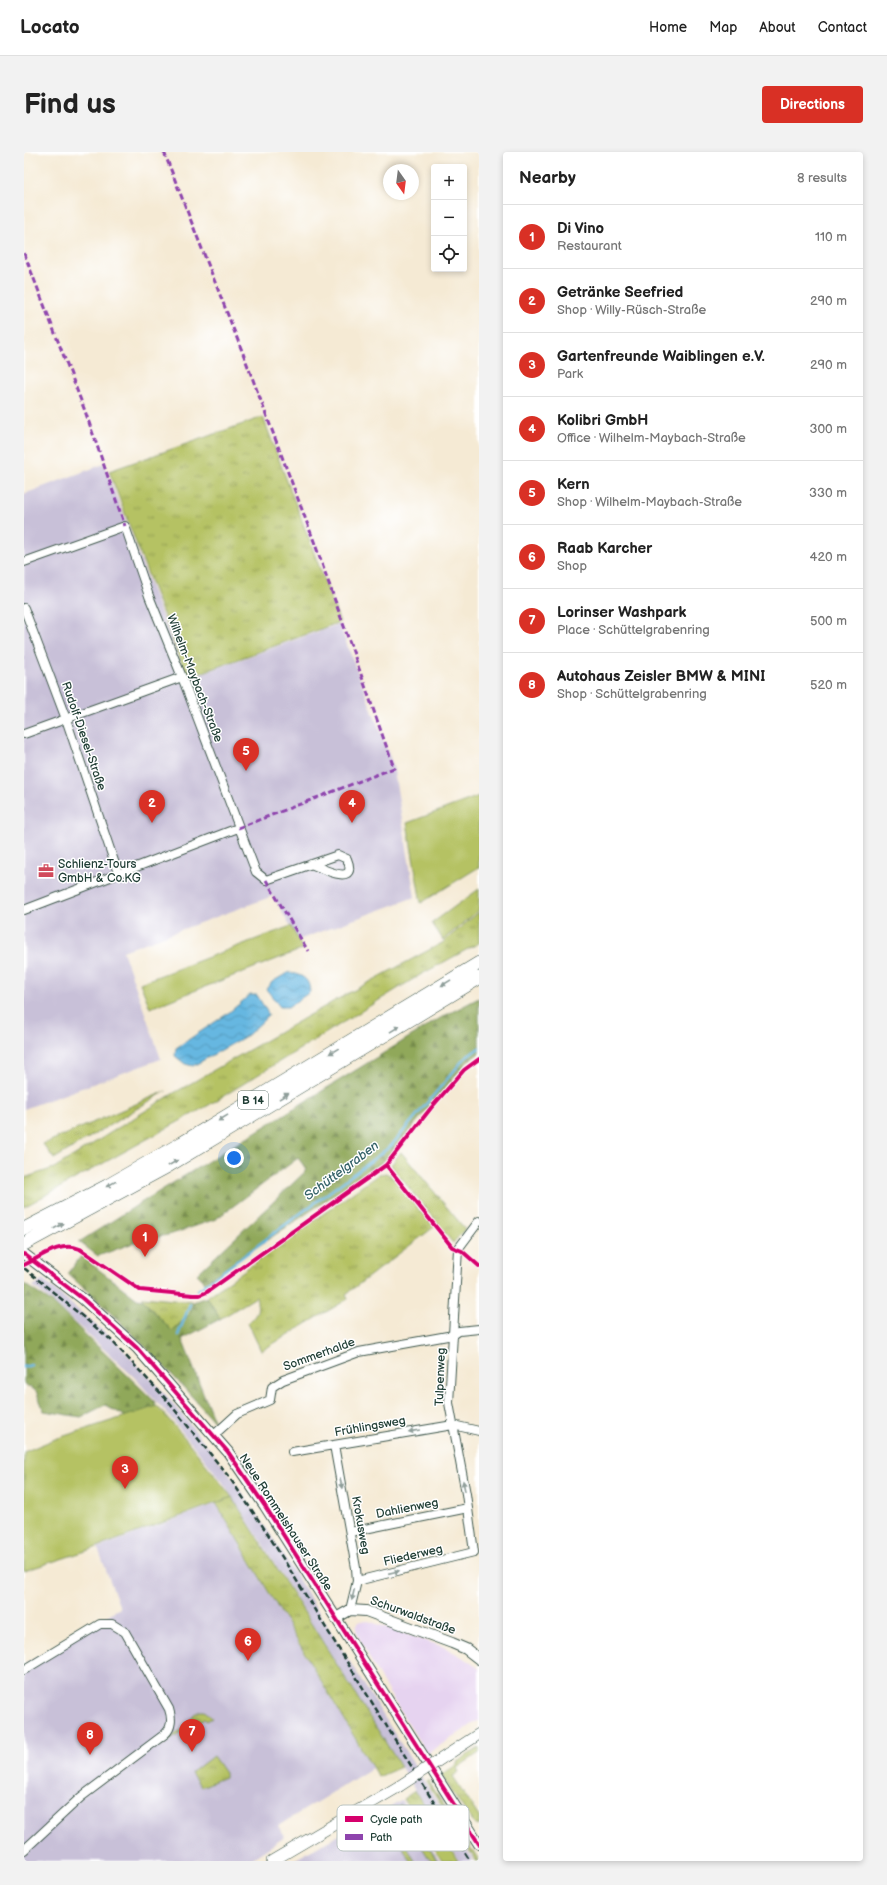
<!DOCTYPE html>
<html lang="en">
<head>
<meta charset="utf-8">
<style>
  :root { --surface:#fff; --page:#f2f2f2; --text:#222; --muted:#767676; --line:#e0e0e0; --accent:#d93025 }
  body { margin:0; font-family:"Balsamiq Sans",sans-serif; background:var(--page); color:var(--text) }
  .controls { position:absolute; right:12px; top:12px; display:grid; overflow:hidden; border-radius:4px; box-shadow:0 2px 6px #0003 }
  .controls button { width:36px; height:36px; display:grid; place-items:center; padding:0; border:0; border-bottom:1px solid var(--line); background:var(--surface); color:var(--text); font:20px sans-serif }
  .compass { position:absolute; left:359px; top:12px; width:36px; height:36px; border-radius:50%; background:var(--surface); box-shadow:0 2px 6px #0003; rotate:166deg }
  .you { position:absolute; left:210px; top:1006px; width:14px; height:14px; margin:-10px; border:3px solid #fff; border-radius:50%; background:#1a73e8; box-shadow:0 0 0 6px #1a73e833 }
  .badge { display:grid; place-items:center; width:26px; height:26px; border-radius:50%; background:var(--accent); color:#fff; font-size:13px; font-weight:700 }
  .pin { position:absolute; translate:-50% -33px; filter:drop-shadow(0 1px 2px #0008) }
  .pin::after { content:''; position:absolute; top:21px; width:14px; height:12px; background:inherit; clip-path:polygon(0 0,100% 0,50% 100%) }
  .list { margin:0; padding:0; list-style:none }
  h2 { display:flex; justify-content:space-between; align-items:center; height:52px; margin:0; padding:0 16px; font-size:17px }
  h2 small { font-size:13px; font-weight:400; color:var(--muted) }
  .list li { display:grid; grid-template-columns:26px 1fr auto; gap:12px; align-items:center; box-sizing:border-box; height:64px; padding:0 16px; border-top:1px solid var(--line) }
  .list b { display:block; font-size:15px; white-space:nowrap }
  .list p { margin:0; font-size:13px; white-space:nowrap; color:var(--muted) }
  .list em { font-size:13px; font-style:normal; color:var(--muted) }
  .icon { flex:none; width:22px; height:22px; fill:none; stroke:currentColor; stroke-width:2; stroke-linecap:round; stroke-linejoin:round }
  .map { position:relative; flex:none; width:455px; height:1709px; overflow:hidden; border-radius:4px }
  header { display:flex; align-items:center; gap:24px; box-sizing:border-box; height:56px; padding:0 20px; background:var(--surface); border-bottom:1px solid var(--line) }
  header strong { font-size:19px }
  nav { display:flex; gap:22px; margin-inline-start:auto; font-size:14px }
  .intro { display:flex; align-items:center; justify-content:space-between; box-sizing:border-box; height:96px; padding:0 24px }
  h1 { margin:0; font-size:28px }
  .button { padding:10px 18px; border-radius:4px; background:var(--accent); color:#fff; font-size:14px; font-weight:700 }
  main { display:flex; gap:24px; padding:0 24px }
  aside { flex:1; background:var(--surface); border-radius:4px; box-shadow:0 2px 6px #0003 }
  .map>svg:first-child { display:block }
</style>
</head>
<body>
<header>
<strong>Locato</strong>
<nav><a>Home</a><a>Map</a><a>About</a><a>Contact</a></nav>
</header>
<div class="intro"><h1>Find us</h1><a class="button">Directions</a></div>
<main>
<div class="map">
<svg width="455" height="1709" viewBox="0 0 455 1709">
  <defs>
    <pattern id="grass-tufts" width="24" height="20" patternUnits="userSpaceOnUse"><rect width="24" height="20" fill="#b5c264"/><path d="M3 7l-1-3M5 7V3M7 7l1-3M15 17l-1-3M17 17v-4M19 17l1-3" fill="none" stroke="#939f53"/></pattern>
    <pattern id="forest-firs" width="22" height="20" patternUnits="userSpaceOnUse"><rect width="22" height="20" fill="#90a85a"/><path d="M5 1l3.5 6h-7zM16 11l3.5 6h-7z" fill="#758a4b"/></pattern>
    <pattern id="water-waves" width="16" height="10" patternUnits="userSpaceOnUse"><rect width="16" height="10" fill="#66b7e1"/><path d="M0 5q4-4 8 0t8 0" fill="none" stroke="#5396b7"/></pattern>
  </defs>
  <rect width="100%" height="100%" fill="#fff"/>
  <filter id="ink" filterUnits="userSpaceOnUse"><feTurbulence type="fractalNoise" baseFrequency=".025" numOctaves="2"/><feDisplacementMap in="SourceGraphic" scale="8" xChannelSelector="R" yChannelSelector="G"/><feConvolveMatrix kernelMatrix="1 2 1 2 8 2 1 2 1" color-interpolation-filters="sRGB"/></filter>
  <filter id="wash" filterUnits="userSpaceOnUse"><feTurbulence type="fractalNoise" baseFrequency=".012" numOctaves="4" result="noise"/><feDisplacementMap in="SourceGraphic" scale="16" xChannelSelector="R" yChannelSelector="G"/><feGaussianBlur stdDeviation="0.9" result="paint"/><feColorMatrix in="noise" values="0 0 0 0 0 0 0 0 0 0 0 0 0 0 0 0 0 1.4 0 .05"/><feComposite in="paint" operator="in"/></filter>
  <g filter="url(#wash)">
    <rect width="100%" height="100%" fill="#f5ead4"/>
    <!-- built -->
    <path fill="#e6d3f0" d="M 341,1468 L 420,1495 L 447,1510 L 455,1517 L 455,1568 L 403,1602 L 359,1531 L 335,1486 L 332,1477 L 332,1474 L 335,1470 Z"/>
    <!-- industrial -->
    <path fill="#c8c0d8" d="M 80,312 L 162,527 L 315,472 L 369,613 L 391,745 L 274,788 L 249,744 L 99,799 L 137,907 L 0,957 L 0,342 Z
      M 19,1128 L 92,1190 L 144,1245 L 198,1312 L 245,1380 L 450,1709 L 435,1709 L 235,1386 L 198,1329 L 146,1265 L 111,1226 L 33,1154 L 9,1134 Z
      M 192,1352 L 348,1616 L 254,1674 L 261,1685 L 224,1709 L 0,1709 L 0,1513 L 96,1456 L 74,1396 Z
      M 377,1648 L 416,1709 L 268,1709 L 346,1666 Z"/>
    <!-- grass -->
    <path fill="url(#grass-tufts)" stroke="#6a804c" d="M 239,265 L 316,470 L 163,526 L 85,319 Z
      M 455,760 L 455,791 L 396,823 L 185,953 L 0,1055 L 0,1026 L 30,1016 L 150,941 L 312,848 L 418,791 Z
      M 142,939 L 30,1007 L 19,992 Z
      M 377,1000 L 441,1077 L 429,1091 L 367,1013 Z
      M 362,1021 L 367,1024 L 410,1075 L 322,1142 L 324,1147 L 237,1199 L 224,1171 C 234,1162 235,1158 232,1145 L 196,1167 L 183,1145 L 355,1022 Z
      M 119,1145 L 169,1150 L 166,1162 L 148,1179 L 119,1148 Z
      M 208,1345 L 377,1615 L 354,1625 L 192,1351 Z
      M 176,1559 L 181,1559 L 188,1566 L 183,1569 L 180,1567 L 138,1593 L 138,1590 L 161,1576 L 170,1562 Z
      M 455,1596 L 455,1601 L 433,1616 L 435,1620 L 429,1624 L 455,1665 L 455,1674 L 450,1672 L 417,1623 L 434,1612 L 433,1610 Z
      M 189,1604 L 201,1621 L 201,1625 L 177,1635 L 167,1621 Z
      M 404,1628 L 455,1709 L 452,1709 L 402,1629 Z
      M 391,1639 L 434,1709 L 418,1709 L 379,1647 Z
      M 376,1652 L 413,1708 L 412,1709 L 409,1709 L 404,1705 L 375,1658 Z
      M 364,1667 L 368,1669 L 391,1709 L 387,1709 L 363,1672 L 358,1675 L 355,1671 Z"/>
    <!-- forest -->
    <path fill="url(#forest-firs)" stroke="#587247" d="M 455,846 L 455,901 L 442,911 L 359,1010 L 181,1130 L 173,1122 L 283,1018 L 274,1006 L 192,1067 L 148,1082 L 112,1090 L 74,1104 L 55,1090 L 118,1050 L 418,865 Z
      M 57,1104 L 113,1147 L 119,1148 L 148,1179 L 166,1162 L 169,1150 L 183,1145 L 196,1167 L 158,1187 L 191,1271 C 145,1217 97,1169 44,1122 Z
      M 0,1132 L 30,1152 L 131,1250 L 132,1266 L 110,1269 L 81,1253 L 57,1265 L 20,1259 L 12,1239 L 0,1232 Z"/>
    <!-- garden -->
    <path fill="#b5c264" stroke="#6a804c" d="M 455,644 L 455,715 L 397,751 L 383,671 Z
      M 455,737 L 455,758 L 419,788 L 408,771 Z
      M 267,774 L 279,797 L 126,856 L 116,831 Z
      M 133,1254 L 161,1286 L 208,1345 L 71,1396 L 0,1419 L 0,1300 L 31,1287 Z"/>
    <!-- water -->
    <path fill="url(#water-waves)" stroke="#427a8a" d="M 265,820 C 278,824 285,825 286,840 L 264,855 L 256,855 L 242,837 L 248,830 Z
      M 226,843 L 233,843 L 245,863 L 224,883 L 169,914 L 161,912 L 151,904 L 152,896 L 203,862 Z"/>
    <g fill="none" stroke-linecap="round" stroke-linejoin="round">
      <!-- stream -->
      <path stroke="#66b7e1" stroke-width="2.5" d="M 174,1138 L 367,994 L 440,907 L 455,896
        M 154,1183 L 166,1152
        M 0,1215 L 7,1213"/>
    </g>
  </g>
  <g filter="url(#ink)">
    <g fill="none" stroke-linecap="round" stroke-linejoin="round">
      <defs>
        <path id="minor" d="M 0,410 L 101,374 L 125,444 L 158,525 L 232,720 L 242,728 L 314,703 L 323,707 C 335,736 297,716 287,712
          M 0,456 L 42,567 L 94,721
          M 0,582 L 158,525
          M 0,758 L 214,676
          M 190,1283 L 213,1262 L 246,1248 L 248,1235 L 259,1228 L 335,1200 L 429,1183 L 435,1179 L 455,1177
          M 310,1293 L 332,1416 L 333,1429 L 326,1458
          M 268,1300 L 429,1273 L 455,1279
          M 326,1380 L 444,1356
          M 333,1429 L 450,1400 L 442,1342 L 425,1251 L 434,1097 L 455,1069
          M 0,1518 L 76,1472 L 88,1472 L 101,1480 L 145,1557 C 148,1566 148,1576 141,1582 L 57,1645 L 0,1698"/>
        <path id="tertiary" d="M 0,1102 L 59,1147 L 113,1196 L 204,1300 L 241,1354 L 455,1692
          M 312,1466 L 326,1458 L 342,1459 L 428,1491 L 442,1497 L 455,1507"/>
        <path id="secondary" d="M 423,1603 L 455,1582
          M 248,1709 L 374,1635"/>
        <path id="trunk" d="M 0,1077 L 83,1034 L 158,991 L 455,811
          M 0,1092 L 144,1014 L 455,826"/>
      </defs>
      <!-- minor casing -->
      <use href="#minor" stroke="#3f574c" stroke-width="10"/>
      <!-- tertiary casing -->
      <use href="#tertiary" stroke="#3f574c" stroke-width="12"/>
      <!-- secondary casing -->
      <use href="#secondary" stroke="#3f574c" stroke-width="12"/>
      <!-- trunk casing -->
      <use href="#trunk" stroke="#3f574c" stroke-width="14"/>
      <!-- minor -->
      <use href="#minor" stroke="#fff" stroke-width="8"/>
      <!-- tertiary -->
      <use href="#tertiary" stroke="#fff" stroke-width="10"/>
      <!-- secondary -->
      <use href="#secondary" stroke="#fff" stroke-width="11"/>
      <!-- trunk -->
      <use href="#trunk" stroke="#fff" stroke-width="13"/>
      <!-- rail -->
      <path stroke="#1f3d34" stroke-width="2.5" stroke-dasharray="6 3" stroke-linecap="butt" d="M 0,1116 L 87,1188 L 142,1247 L 205,1325 L 242,1379 L 446,1709"/>
      <defs>
        <path id="secondary-bridge" d="M 374,1635 L 423,1603"/>
      </defs>
      <!-- secondary-bridge casing -->
      <use href="#secondary-bridge" stroke="#3f574c" stroke-width="12" stroke-linecap="butt"/>
      <!-- secondary-bridge -->
      <use href="#secondary-bridge" stroke="#fff" stroke-width="11"/>
      <!-- quiet -->
      <path stroke="#8e44ad" stroke-width="3" stroke-dasharray="6 3" stroke-linecap="butt" d="M 140,0 L 220,204 L 291,392 L 370,616 L 214,676
        M 0,101 L 61,259 L 101,374
        M 242,728 L 284,799"/>
      <defs>
        <path id="cycleway" d="M 362,1013 L 428,1095 L 438,1099 L 455,1114
          M 0,1102 L 59,1147 L 113,1196 L 204,1300 L 241,1354 L 455,1692
          M 0,1113 C 18,1104 36,1089 56,1097 L 116,1138 L 169,1143 L 176,1143 L 183,1140 L 362,1013 L 407,956 L 440,918 L 455,907"/>
      </defs>
      <!-- cycleway casing -->
      <use href="#cycleway" stroke="#fff" stroke-width="6"/>
      <!-- cycleway -->
      <use href="#cycleway" stroke="#d6006c" stroke-width="4"/>
    </g>
    <!-- one-way arrows -->
    <defs><path id="oneway-solid" d="M-6-.8H1V-3.2L6.5 0L1 3.2V.8H-6Z"/></defs>
    <g fill="#8f9e9a">
      <use href="#oneway-solid" transform="translate(422 831) rotate(149)"/>
      <use href="#oneway-solid" transform="translate(371 877) rotate(-31)"/>
      <use href="#oneway-solid" transform="translate(310 899) rotate(149)"/>
      <use href="#oneway-solid" transform="translate(260 944) rotate(-31)"/>
      <use href="#oneway-solid" transform="translate(199 966) rotate(148)"/>
      <use href="#oneway-solid" transform="translate(149 1011) rotate(-30)"/>
      <use href="#oneway-solid" transform="translate(87 1032) rotate(151)"/>
      <use href="#oneway-solid" transform="translate(35 1074) rotate(-28)"/>
      <use href="#oneway-solid" transform="translate(390 1279) rotate(171)"/>
      <use href="#oneway-solid" transform="translate(317 1331) rotate(80)"/>
      <use href="#oneway-solid" transform="translate(440 1334) rotate(-101)"/>
      <use href="#oneway-solid" transform="translate(370 1420) rotate(-13)"/>
      <use href="#oneway-solid" transform="translate(329 1443) rotate(103)"/>
    </g>
  </g>
  <!-- icons -->
  <defs>
    <symbol id="office-bare" viewBox="-9 -9 18 18"><path d="M-6-3h4V-5.5h4V-3h4V5H-6ZM-1-4.5V-3h2v-1.5ZM-6 0V1H6V0Z" fill="#d1495b" stroke="#fff" stroke-width="2.5" paint-order="stroke"/></symbol>
  </defs>
  <g fill-rule="evenodd">
    <use href="#office-bare" x="11" y="708" width="22" height="22"/>
  </g>
  <g text-anchor="middle" stroke-width="3" stroke-linejoin="round" paint-order="stroke">
    <!-- shield labels -->
    <rect fill="#fff" stroke="#627771" stroke-width="1" x="214" y="939" width="30" height="18" rx="3"/>
    <g font-size="11" font-weight="bold" fill="#1f3d34">
      <text x="229" y="952">B 14</text>
    </g>
    <!-- street labels -->
    <g font-size="12" fill="#1f3d34" stroke="#fff">
      <text transform="translate(171 526) rotate(69)" y="4">Wilhelm-Maybach-Straße</text>
      <text transform="translate(60 584) rotate(71)" y="4">Rudolf-Diesel-Straße</text>
      <text transform="translate(295 1202) rotate(-20)" y="4">Sommerhalde</text>
      <text transform="translate(416 1225) rotate(-88)" y="4">Tulpenweg</text>
      <text transform="translate(346 1274) rotate(-10)" y="4">Frühlingsweg</text>
      <text transform="translate(383 1356) rotate(-11)" y="4">Dahlienweg</text>
      <text transform="translate(262 1370) rotate(57)" y="4">Neue Rommelshauser Straße</text>
      <text transform="translate(337 1373) rotate(80)" y="4">Krokusweg</text>
      <text transform="translate(389 1403) rotate(-13)" y="4">Fliederweg</text>
      <text transform="translate(389 1463) rotate(20)" y="4">Schurwaldstraße</text>
    </g>
    <!-- poi labels -->
    <g font-size="12" fill="#1f3d34" stroke="#fff" text-anchor="start">
      <text x="34" y="716">Schlienz-Tours<tspan x="34" dy="14">GmbH &amp; Co.KG</tspan></text>
    </g>
    <!-- water labels -->
    <g font-size="13" font-style="italic" fill="#346268" stroke="#fff">
      <text transform="translate(317 1018) rotate(-37)" y="5">Schüttelgraben</text>
    </g>
  </g>
  <!-- legend -->
  <rect x="313" y="1653" width="132" height="46" rx="6" fill="#fff" stroke="#bcc5c2" stroke-width="1"/>
  <rect x="321" y="1664" width="18" height="6" fill="#d6006c"/>
  <rect x="321" y="1682" width="18" height="6" fill="#8e44ad"/>
  <g font-size="11" fill="#1f3d34">
    <text x="346" y="1671">Cycle path</text>
    <text x="346" y="1689">Path</text>
  </g>
</svg>
<div class="controls">
<button>+</button>
<button>−</button>
<button><svg class="icon" aria-label="locate" viewBox="0 0 24 24"><circle cx="12" cy="12" r="6"/><path d="M12 2v4M12 18v4M2 12h4M18 12h4"/></svg></button>
</div>
<svg class="compass" viewBox="-18 -18 36 36"><path d="M0-13l5 13h-10z" fill="#e53935"/><path d="M0 13l5-13h-10z" fill="#767676"/></svg>
<div class="you"></div>
<div class="pin badge" style="left:121px;top:1105px">1</div>
<div class="pin badge" style="left:128px;top:671px">2</div>
<div class="pin badge" style="left:101px;top:1337px">3</div>
<div class="pin badge" style="left:328px;top:671px">4</div>
<div class="pin badge" style="left:222px;top:619px">5</div>
<div class="pin badge" style="left:224px;top:1509px">6</div>
<div class="pin badge" style="left:168px;top:1600px">7</div>
<div class="pin badge" style="left:66px;top:1603px">8</div>
</div>
<aside>
<h2>Nearby<small>8 results</small></h2>
<ul class="list">
<li><span class="badge">1</span><div><b>Di Vino</b><p>Restaurant</p></div><em>110 m</em></li>
<li><span class="badge">2</span><div><b>Getränke Seefried</b><p>Shop · Willy-Rüsch-Straße</p></div><em>290 m</em></li>
<li><span class="badge">3</span><div><b>Gartenfreunde Waiblingen e.V.</b><p>Park</p></div><em>290 m</em></li>
<li><span class="badge">4</span><div><b>Kolibri GmbH</b><p>Office · Wilhelm-Maybach-Straße</p></div><em>300 m</em></li>
<li><span class="badge">5</span><div><b>Kern</b><p>Shop · Wilhelm-Maybach-Straße</p></div><em>330 m</em></li>
<li><span class="badge">6</span><div><b>Raab Karcher</b><p>Shop</p></div><em>420 m</em></li>
<li><span class="badge">7</span><div><b>Lorinser Washpark</b><p>Place · Schüttelgrabenring</p></div><em>500 m</em></li>
<li><span class="badge">8</span><div><b>Autohaus Zeisler BMW &amp; MINI</b><p>Shop · Schüttelgrabenring</p></div><em>520 m</em></li>
</ul>
</aside>
</main>
</body>
</html>
